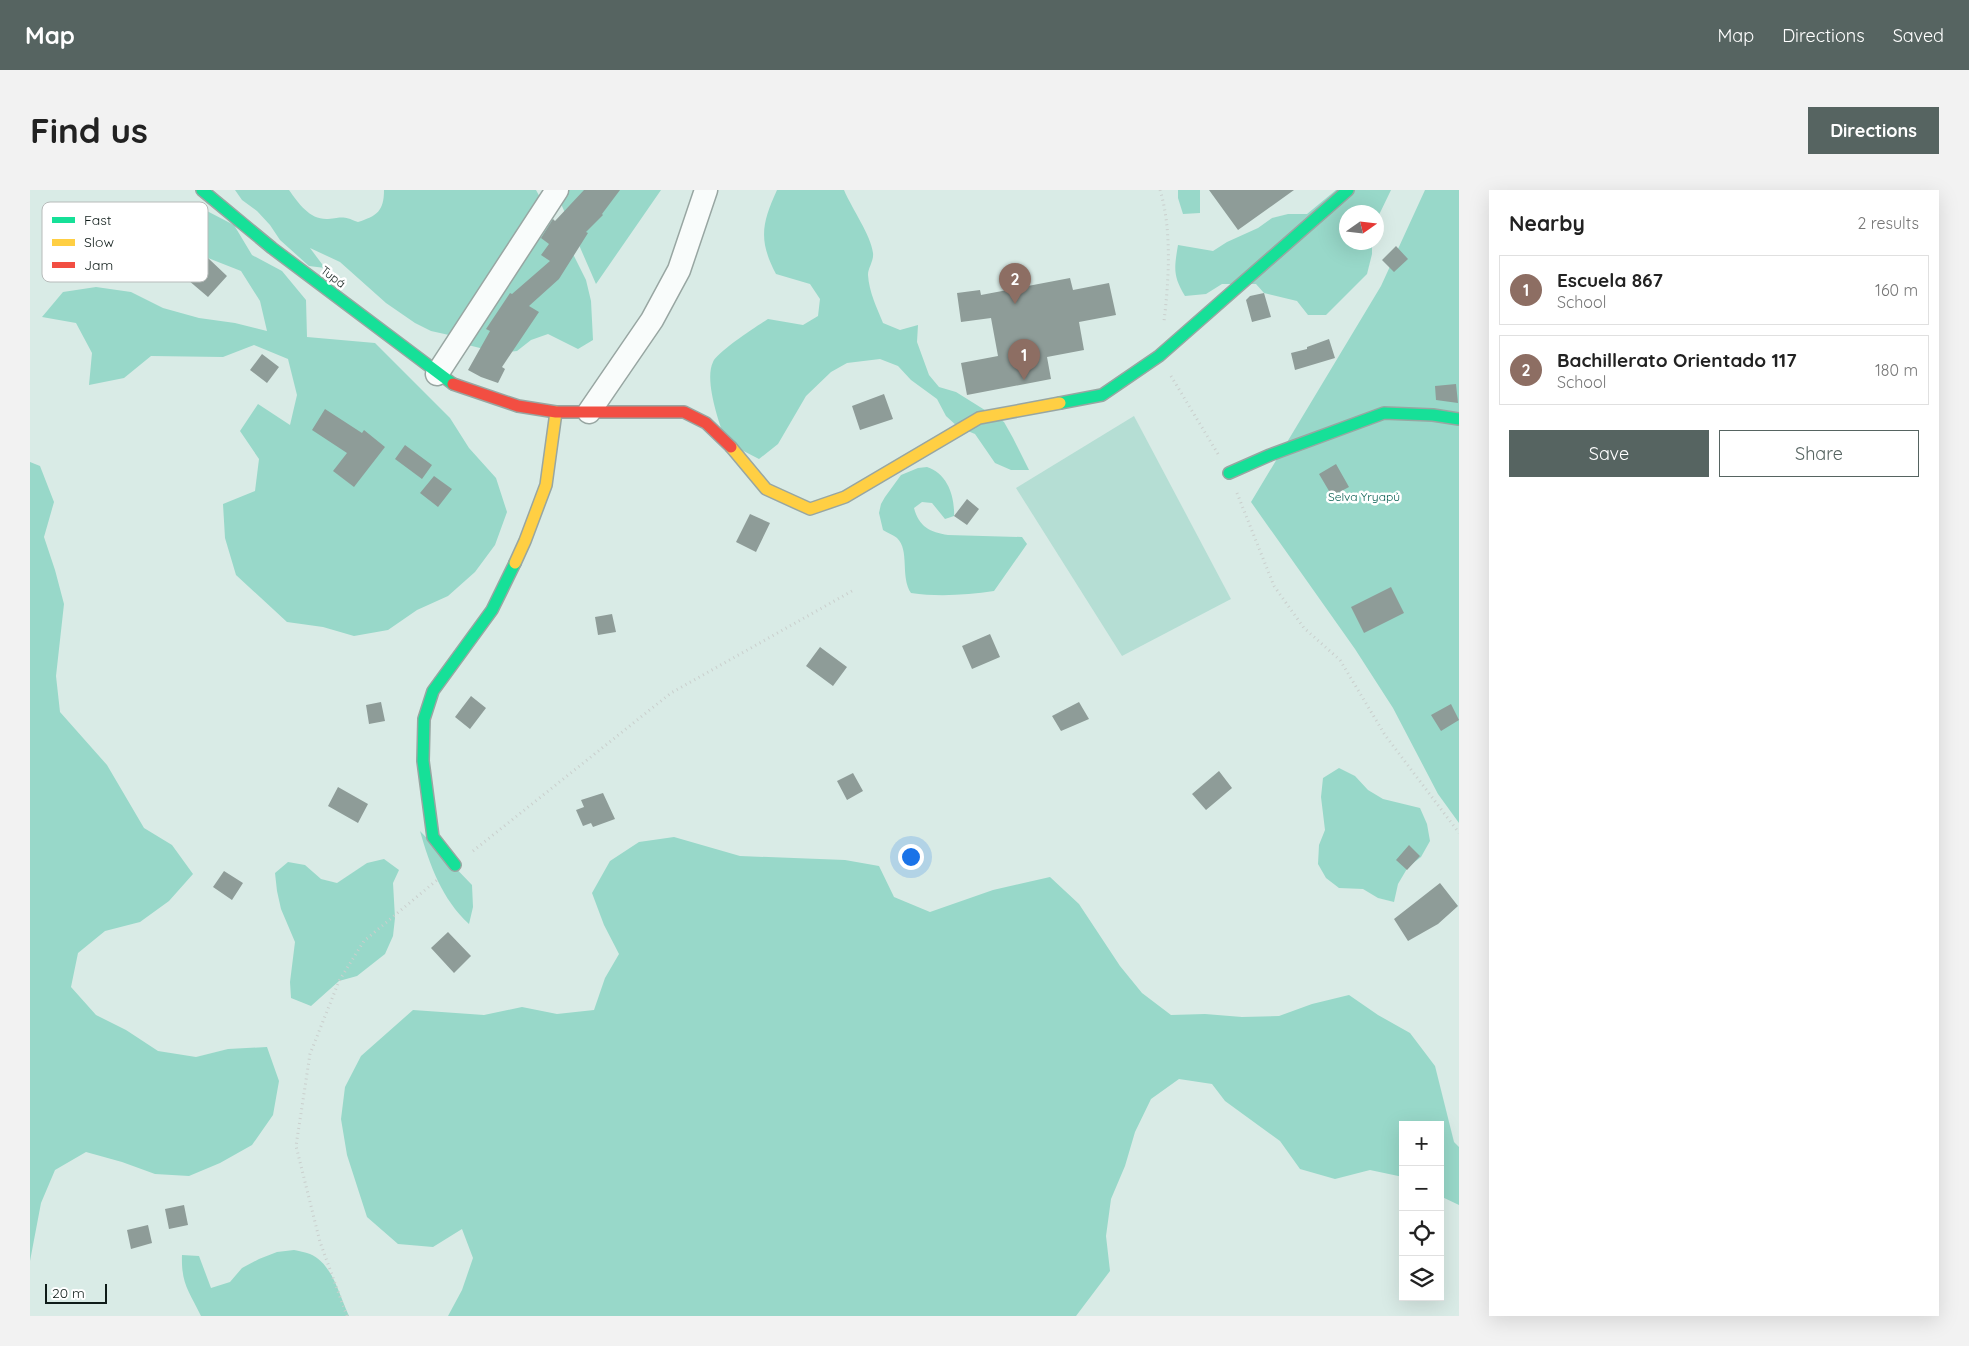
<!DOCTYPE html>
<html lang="en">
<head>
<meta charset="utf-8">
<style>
  :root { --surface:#fff; --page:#f2f2f2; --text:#222; --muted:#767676; --line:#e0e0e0; --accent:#566461 }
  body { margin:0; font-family:Quicksand,sans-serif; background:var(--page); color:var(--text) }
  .controls { position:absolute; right:15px; bottom:15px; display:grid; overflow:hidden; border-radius:0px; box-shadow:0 5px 20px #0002 }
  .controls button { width:45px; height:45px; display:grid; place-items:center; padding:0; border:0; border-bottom:1px solid var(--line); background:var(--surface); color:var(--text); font:25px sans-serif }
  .compass { position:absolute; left:1309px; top:15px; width:45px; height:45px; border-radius:50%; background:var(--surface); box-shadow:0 5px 20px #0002; rotate:76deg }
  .scale { position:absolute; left:15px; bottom:12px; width:62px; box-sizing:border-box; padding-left:5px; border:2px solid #0f1c19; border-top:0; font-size:14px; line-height:18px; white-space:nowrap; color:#0f1c19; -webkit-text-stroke:4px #fff; paint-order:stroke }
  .you { position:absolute; left:880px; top:666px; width:18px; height:18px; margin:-12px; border:4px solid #fff; border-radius:50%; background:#1a73e8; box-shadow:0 0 0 8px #1a73e833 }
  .badge { display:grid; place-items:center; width:32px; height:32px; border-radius:50%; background:var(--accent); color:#fff; font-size:16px; font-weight:700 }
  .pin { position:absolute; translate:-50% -41px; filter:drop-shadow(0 1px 2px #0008) }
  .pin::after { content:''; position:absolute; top:26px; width:18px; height:15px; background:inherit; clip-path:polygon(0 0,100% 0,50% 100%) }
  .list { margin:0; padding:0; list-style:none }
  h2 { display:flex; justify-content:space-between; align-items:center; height:65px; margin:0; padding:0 20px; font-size:21px }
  h2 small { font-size:16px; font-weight:400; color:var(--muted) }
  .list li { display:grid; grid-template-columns:32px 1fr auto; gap:15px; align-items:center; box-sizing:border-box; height:70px; margin:0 10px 10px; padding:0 10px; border:1px solid var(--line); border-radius:0px }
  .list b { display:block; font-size:19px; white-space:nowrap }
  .list p { margin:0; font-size:16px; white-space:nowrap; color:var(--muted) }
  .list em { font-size:16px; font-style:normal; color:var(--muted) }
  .actions { display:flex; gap:10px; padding:15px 20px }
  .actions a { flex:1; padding:11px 0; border:1px solid var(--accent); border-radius:0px; text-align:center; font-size:18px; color:var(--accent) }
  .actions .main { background:var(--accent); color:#fff }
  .icon { flex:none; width:28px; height:28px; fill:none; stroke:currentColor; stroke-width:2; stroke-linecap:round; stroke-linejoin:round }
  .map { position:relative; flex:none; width:1429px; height:1126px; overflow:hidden; border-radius:0px }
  header { display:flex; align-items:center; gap:30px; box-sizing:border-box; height:70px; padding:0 25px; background:var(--accent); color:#fff }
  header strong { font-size:24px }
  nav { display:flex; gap:28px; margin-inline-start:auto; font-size:18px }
  .intro { display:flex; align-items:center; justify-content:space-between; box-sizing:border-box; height:120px; padding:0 30px }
  h1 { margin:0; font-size:35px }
  .button { padding:12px 22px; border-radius:0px; background:var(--accent); color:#fff; font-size:18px; font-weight:700 }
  main { display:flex; gap:30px; padding:0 30px }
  aside { flex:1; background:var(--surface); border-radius:0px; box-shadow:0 5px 20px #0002 }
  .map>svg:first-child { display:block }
</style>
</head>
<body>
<header>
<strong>Map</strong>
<nav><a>Map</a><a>Directions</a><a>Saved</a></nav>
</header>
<div class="intro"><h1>Find us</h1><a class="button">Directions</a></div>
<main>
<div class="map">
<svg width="1429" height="1126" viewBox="0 0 1429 1126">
  <rect width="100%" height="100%" fill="#d9ebe6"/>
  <!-- green -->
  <path fill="#b5ded4" d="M 1104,226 L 1201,409 L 1092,466 L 986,298 Z"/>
  <!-- forest -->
  <path fill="#98d8c9" d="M 205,0 L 259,0 C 269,14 280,30 298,29 C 314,27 313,26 328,32 C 347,26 354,21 354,0 L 506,0 L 517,20 L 538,54 L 556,90 L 561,111 L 563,150 L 548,159 L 518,144 L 501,150 L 487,161 L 470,163 L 434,154 L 419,145 L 401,141 L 385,133 L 356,113 L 310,72 L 280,58 L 295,78 L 279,76 L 250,50 L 240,35 L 227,21 L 212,10 Z
    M 525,0 L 631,0 L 566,94 Z
    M 747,0 L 814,0 C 822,19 841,45 843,63 C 844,71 838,78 838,85 C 839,102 847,118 853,133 L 870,140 L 888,135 L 887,152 L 899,185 L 909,197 L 926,202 L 974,232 L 983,248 L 999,280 L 981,280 L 965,273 L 945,244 L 928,237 L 916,226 L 907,209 L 881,190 L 868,176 L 850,169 L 817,173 L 801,182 L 776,206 L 748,254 L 729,269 L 696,252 C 689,233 674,190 683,172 C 687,162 727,136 738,129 L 773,135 L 788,126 L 790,109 L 780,94 L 746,84 C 728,50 732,33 747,0 Z
    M 1148,0 L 1170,0 L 1170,23 L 1153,24 L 1148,8 Z
    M 1306,0 L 1361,0 L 1347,29 L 1346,22 L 1316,22 L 1316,52 L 1342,53 L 1342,64 L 1337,84 L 1296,125 L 1278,125 L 1267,111 L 1234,103 L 1226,94 L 1192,94 L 1176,104 L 1155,106 C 1143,86 1144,79 1148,55 L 1183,61 L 1197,52 L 1228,38 L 1242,28 L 1258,24 L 1277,24 Z
    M 1395,0 L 1429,0 L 1429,633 L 1408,604 L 1363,518 L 1325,459 L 1221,312 L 1351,96 Z
    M 175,20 L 204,35 L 222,65 L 252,81 L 276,110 L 277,147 L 345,153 L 420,228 L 439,258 L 466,288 L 477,322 L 465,355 L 445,382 L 418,406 L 387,420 L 358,440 L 324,446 L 293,437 L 257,432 L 206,385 L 195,348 L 193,314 L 225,301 L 229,269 L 210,241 L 228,214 L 260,235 L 267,205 L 258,169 L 224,155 L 193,167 L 121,166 L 94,188 L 59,195 L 62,163 L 46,133 L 12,127 L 33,102 L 66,97 L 101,102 L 133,118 L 169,128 L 205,133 L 237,141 L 230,111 L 211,81 L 178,68 L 148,63 L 143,31 Z
    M 0,272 L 10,276 L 24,312 L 14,347 L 25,380 L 34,414 L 26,486 L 30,522 L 77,575 L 114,638 L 142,655 L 163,684 L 139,711 L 110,732 L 75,741 L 48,763 L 41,797 L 66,825 L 96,840 L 128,861 L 166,867 L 198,859 L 237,857 L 249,891 L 243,925 L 222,955 L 190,973 L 159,986 L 125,984 L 92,972 L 56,962 L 25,980 L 11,1013 L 0,1071 Z
    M 897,277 C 917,283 925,306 924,326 L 915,329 L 902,313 L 892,312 L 884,318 C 889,337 900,342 918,345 L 992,347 L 997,354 L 964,401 C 937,405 908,407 881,403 C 870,387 880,360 867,348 C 864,345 857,343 853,340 L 849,323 L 851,314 L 855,307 L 871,285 L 888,278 Z
    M 1309,578 L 1325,586 L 1338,600 L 1353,609 L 1390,618 L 1397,634 L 1400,651 L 1391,667 L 1378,677 L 1368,694 L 1364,712 L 1348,708 L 1333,699 L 1309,698 L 1296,688 L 1288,674 L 1289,655 L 1295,640 L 1291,607 L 1293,588 Z
    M 390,641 L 442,695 L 443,717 L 439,734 C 412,709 400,676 390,641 Z
    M 644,647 L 710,666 L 815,670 L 849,676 L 864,707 L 900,722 L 963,700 L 1020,687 L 1049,714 L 1090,776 L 1112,803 L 1141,825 L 1175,824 L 1212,827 L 1249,826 L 1282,814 L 1319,805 L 1348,825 L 1380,843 L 1405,876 L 1424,952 L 1429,957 L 1429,1015 L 1410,1006 L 1410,935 L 1373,935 L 1373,987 L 1340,980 L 1305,989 L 1270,979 L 1250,951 L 1195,911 L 1182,894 L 1149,889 L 1121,909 L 1105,942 L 1095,976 L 1081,1009 L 1076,1046 L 1080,1081 L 1046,1126 L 418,1126 L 432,1100 L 443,1068 L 432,1039 L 403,1057 L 368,1054 L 337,1027 L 317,965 L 311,929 L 315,897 L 331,866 L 383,820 L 454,825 L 492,817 L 527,824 L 564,820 L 575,788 L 589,764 L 574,735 L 562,703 L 580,671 L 609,652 Z
    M 354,669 L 369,680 L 363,693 L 365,728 L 363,746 L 355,764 L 327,786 L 309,791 L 281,816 L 261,808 L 260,792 L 265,752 L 251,719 L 247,701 L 245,683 L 258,672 L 275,675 L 291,689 L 307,693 L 337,673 Z
    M 264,1060 C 269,1061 275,1062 280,1064 C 303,1074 309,1105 319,1126 L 171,1126 C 159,1101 151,1094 152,1065 L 169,1066 L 181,1098 L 200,1092 L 212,1078 L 229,1069 L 247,1062 Z"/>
  <!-- building -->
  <path fill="#8e9c98" d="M 554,0 L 590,0 L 572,24 L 573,25 L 556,42 L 558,43 L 529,89 L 499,116 L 509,122 L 472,177 L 475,179 L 468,193 L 451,187 L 438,180 L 460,141 L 456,139 L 480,103 L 482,104 L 520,71 L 511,65 L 519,54 L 511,48 L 523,29 L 525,31 Z
    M 1179,0 L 1264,0 L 1208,40 Z
    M 1366,56 L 1378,69 L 1364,82 L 1352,70 Z
    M 178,68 L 197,86 L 178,107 L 158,90 Z
    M 1040,88 L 1043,100 L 1079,93 L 1086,125 L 1049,132 L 1054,160 L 1017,167 L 1021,189 L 937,205 L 931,173 L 968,166 L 961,128 L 931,132 L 927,103 L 950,100 L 951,105 Z
    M 1234,103 L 1241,127 L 1222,132 L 1216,110 L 1220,106 Z
    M 1299,149 L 1305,168 L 1265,180 L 1261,163 L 1277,159 L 1277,157 Z
    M 232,164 L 249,177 L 237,193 L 220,180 Z
    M 1426,194 L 1428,213 L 1406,210 L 1405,196 Z
    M 854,204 L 863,229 L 830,240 L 822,216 Z
    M 295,219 L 332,243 L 334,240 L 355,257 L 324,297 L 303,281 L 317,263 L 282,240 Z
    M 375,255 L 402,275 L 392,289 L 365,269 Z
    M 1306,274 L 1319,297 L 1302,306 L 1289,284 Z
    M 404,286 L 422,299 L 408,317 L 390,303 Z
    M 937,309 L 949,319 L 937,335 L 924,326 Z
    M 720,324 L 740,333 L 726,362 L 706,352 Z
    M 1361,397 L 1374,423 L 1334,443 L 1321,417 Z
    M 582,424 L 586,442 L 568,445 L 565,427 Z
    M 960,444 L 970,467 L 942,479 L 932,456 Z
    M 790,457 L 817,477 L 803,496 L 776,476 Z
    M 441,506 L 456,518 L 440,539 L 425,527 Z
    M 351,512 L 355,531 L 339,534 L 336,515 Z
    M 1049,512 L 1059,529 L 1031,541 L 1022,526 Z
    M 1421,514 L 1429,530 L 1411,541 L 1401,525 Z
    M 1189,581 L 1202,598 L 1176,620 L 1162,604 Z
    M 823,583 L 833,601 L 817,610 L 807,591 Z
    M 308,597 L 338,614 L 328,633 L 298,616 Z
    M 573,603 L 585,629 L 563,637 L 561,633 L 553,636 L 546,620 L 554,617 L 551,610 Z
    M 1379,655 L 1390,666 L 1377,680 L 1366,670 Z
    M 194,681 L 213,693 L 202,710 L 183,697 Z
    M 1410,693 L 1428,716 L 1408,734 L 1378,751 L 1364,729 Z
    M 418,742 L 441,766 L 424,783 L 401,758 Z
    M 154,1015 L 158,1035 L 139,1039 L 135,1019 Z
    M 118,1035 L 122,1053 L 101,1059 L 97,1040 Z"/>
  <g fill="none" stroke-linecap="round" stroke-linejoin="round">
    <defs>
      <path id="street" d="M 407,184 L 527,0
        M 559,222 L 622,130 L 649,80 L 676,0"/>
      <path id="fast" d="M 172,0 L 242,58 L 423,194
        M 1030,213 L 1072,205 L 1129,166 L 1318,0
        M 1199,283 L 1240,265 L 1354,223 L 1403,225 L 1429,229
        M 425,675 L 403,647 L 393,571 L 394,529 L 403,501 L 462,420 L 485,373"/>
      <path id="slow" d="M 701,257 L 736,299 L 780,319 L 815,307 L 949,228 L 1030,213
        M 485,373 L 495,351 L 516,295 L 526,222"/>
      <path id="jam" d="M 423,194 L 488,216 L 526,222 L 654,222 L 676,233 L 701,257"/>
    </defs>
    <!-- street casing -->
    <use href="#street" stroke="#98a6a2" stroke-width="25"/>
    <!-- fast casing -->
    <use href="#fast" stroke="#98a6a2" stroke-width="14"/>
    <!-- slow casing -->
    <use href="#slow" stroke="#98a6a2" stroke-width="14"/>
    <!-- jam casing -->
    <use href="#jam" stroke="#98a6a2" stroke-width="14"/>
    <!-- path -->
    <path stroke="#cacfcd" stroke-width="3" stroke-dasharray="1 4" stroke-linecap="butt" d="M 1130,0 C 1142,39 1139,90 1134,131
      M 1141,186 L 1188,264
      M 1207,303 L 1244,396 L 1274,438 L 1310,470 L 1355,545 L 1429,643
      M 443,661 L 641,503 L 822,401
      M 317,1126 L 290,1052 L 266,956 L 280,864 L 309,791 L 334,751 L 407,690"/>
    <!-- street -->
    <use href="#street" stroke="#f9fcfb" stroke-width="22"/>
    <!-- fast -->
    <use href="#fast" stroke="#16e098" stroke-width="11"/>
    <!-- slow -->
    <use href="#slow" stroke="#ffcf43" stroke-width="11"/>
    <!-- jam -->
    <use href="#jam" stroke="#f24e42" stroke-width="11"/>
  </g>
  <g text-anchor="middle" stroke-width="5" stroke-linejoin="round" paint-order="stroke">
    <!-- street labels -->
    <g font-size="12" fill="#0f1c19" stroke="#fff">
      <text transform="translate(303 87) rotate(37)" y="4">Tupá</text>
    </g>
    <!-- park labels -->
    <g font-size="12" fill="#096052" stroke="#fff">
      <text x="1334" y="311">Selva Yryapú</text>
    </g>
  </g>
  <!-- legend -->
  <rect x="12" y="12" width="166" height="80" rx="8" fill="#fff" stroke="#b7bbba" stroke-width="1"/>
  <rect x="22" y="27" width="23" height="6" fill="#16e098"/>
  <rect x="22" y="49" width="23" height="7" fill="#ffcf43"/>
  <rect x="22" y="72" width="23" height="6" fill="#f24e42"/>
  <g font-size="14" fill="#0f1c19">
    <text x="54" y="35">Fast</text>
    <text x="54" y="57">Slow</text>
    <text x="54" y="80">Jam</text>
  </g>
</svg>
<div class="controls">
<button>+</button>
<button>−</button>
<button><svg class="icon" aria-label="locate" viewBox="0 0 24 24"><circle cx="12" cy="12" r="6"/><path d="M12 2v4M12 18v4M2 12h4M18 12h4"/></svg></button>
<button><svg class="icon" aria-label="layers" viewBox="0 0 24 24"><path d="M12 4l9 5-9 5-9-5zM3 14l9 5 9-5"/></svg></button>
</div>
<svg class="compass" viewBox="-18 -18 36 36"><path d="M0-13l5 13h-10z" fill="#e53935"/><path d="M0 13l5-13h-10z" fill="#767676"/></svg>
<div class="scale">20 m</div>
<div class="you"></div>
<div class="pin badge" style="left:994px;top:190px;background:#8d6e63">1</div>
<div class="pin badge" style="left:985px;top:114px;background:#8d6e63">2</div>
</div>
<aside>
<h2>Nearby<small>2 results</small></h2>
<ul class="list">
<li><span class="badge" style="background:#8d6e63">1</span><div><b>Escuela 867</b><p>School</p></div><em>160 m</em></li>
<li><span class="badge" style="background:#8d6e63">2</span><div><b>Bachillerato Orientado 117</b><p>School</p></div><em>180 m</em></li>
</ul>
<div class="actions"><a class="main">Save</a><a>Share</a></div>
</aside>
</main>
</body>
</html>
